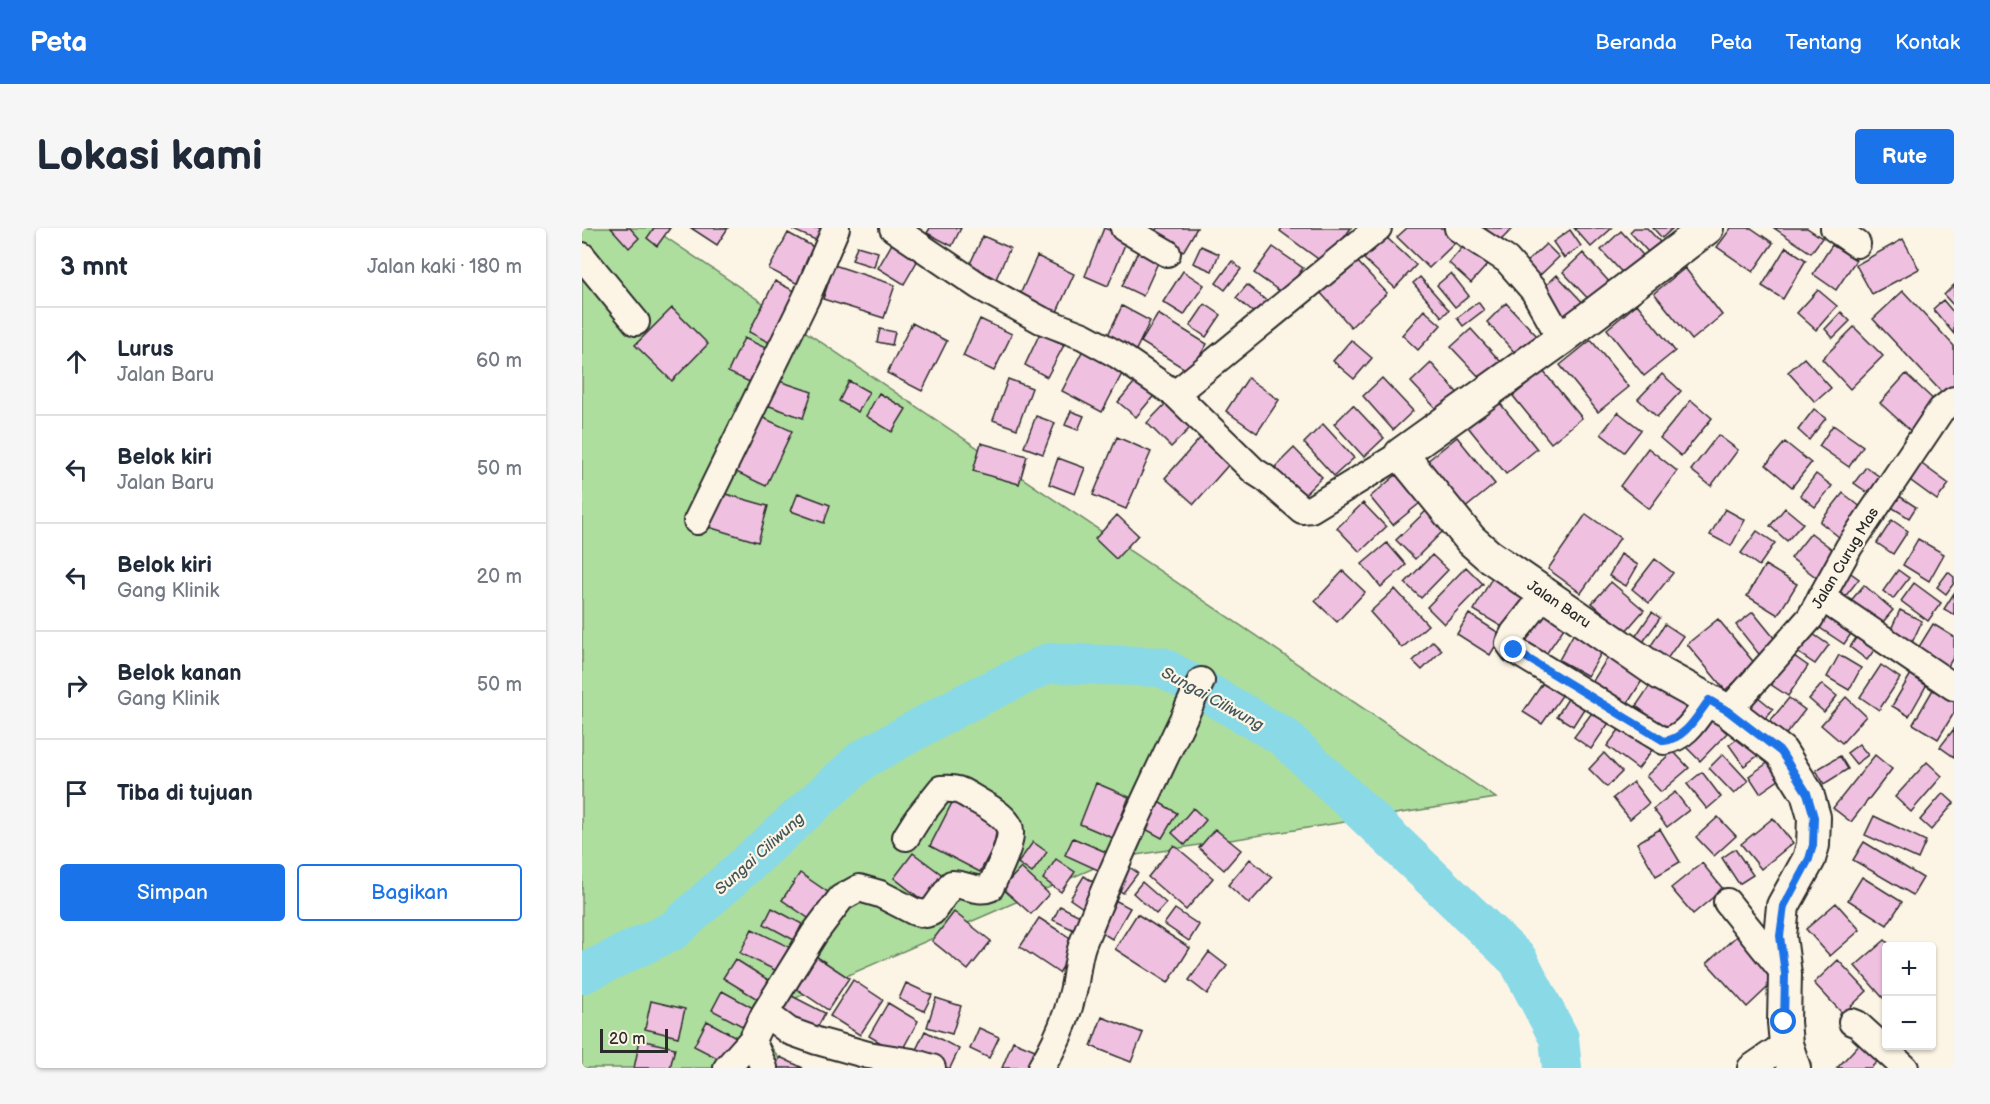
<!DOCTYPE html>
<html lang="id">
<head>
<meta charset="utf-8">
<style>
  :root { --surface:#fff; --page:#f6f6f7; --text:#1f2937; --muted:#747a83; --line:#e0e1e3; --accent:#1a73e8 }
  body { margin:0; font-family:"Balsamiq Sans",sans-serif; background:var(--page); color:var(--text) }
  .controls { position:absolute; right:18px; bottom:18px; display:grid; overflow:hidden; border-radius:6px; box-shadow:0 2px 4px #0004 }
  .controls button { width:54px; height:54px; display:grid; place-items:center; padding:0; border:0; border-bottom:2px solid var(--line); background:var(--surface); color:var(--text); font:30px sans-serif }
  .scale { position:absolute; left:18px; bottom:15px; width:68px; box-sizing:border-box; padding-left:6px; border:3px solid #2b2b2b; border-top:0; font-size:16px; line-height:21px; white-space:nowrap; color:#2b2b2b; -webkit-text-stroke:4px #fcf5e5; paint-order:stroke }
  .stop { position:absolute; width:18px; height:18px; margin:-14px; border:4px solid #1a73e8; border-radius:50%; background:#fff }
  .stop.end { background:#1a73e8; border-color:#fff; box-shadow:0 2px 6px #0008 }
  .list { margin:0; padding:0; list-style:none }
  h2 { display:flex; justify-content:space-between; align-items:center; height:78px; margin:0; padding:0 24px; font-size:26px }
  h2 small { font-size:20px; font-weight:400; color:var(--muted) }
  .list li { display:grid; grid-template-columns:39px 1fr auto; gap:18px; align-items:center; box-sizing:border-box; height:108px; padding:0 24px; border-top:2px solid var(--line) }
  .list b { display:block; font-size:22px; white-space:nowrap }
  .list p { margin:0; font-size:20px; white-space:nowrap; color:var(--muted) }
  .list em { font-size:20px; font-style:normal; color:var(--muted) }
  .actions { display:flex; gap:12px; padding:18px 24px }
  .actions a { flex:1; padding:14px 0; border:2px solid var(--accent); border-radius:6px; text-align:center; font-size:21px; color:var(--accent) }
  .actions .main { background:var(--accent); color:#fff }
  .icon { flex:none; width:33px; height:33px; fill:none; stroke:currentColor; stroke-width:2; stroke-linecap:round; stroke-linejoin:round }
  .map { position:relative; flex:none; width:1372px; height:840px; overflow:hidden; border-radius:6px }
  header { display:flex; align-items:center; gap:36px; box-sizing:border-box; height:84px; padding:0 30px; background:var(--accent); color:#fff }
  header strong { font-size:28px }
  nav { display:flex; gap:33px; margin-inline-start:auto; font-size:21px }
  .intro { display:flex; align-items:center; justify-content:space-between; box-sizing:border-box; height:144px; padding:0 36px }
  h1 { margin:0; font-size:42px }
  .button { padding:15px 27px; border-radius:6px; background:var(--accent); color:#fff; font-size:21px; font-weight:700 }
  main { display:flex; gap:36px; padding:0 36px }
  aside { flex:1; background:var(--surface); border-radius:6px; box-shadow:0 2px 4px #0004 }
  .map>svg:first-child { display:block }
</style>
</head>
<body>
<header>
<strong>Peta</strong>
<nav><a>Beranda</a><a>Peta</a><a>Tentang</a><a>Kontak</a></nav>
</header>
<div class="intro"><h1>Lokasi kami</h1><a class="button">Rute</a></div>
<main>
<aside>
<h2>3 mnt<small>Jalan kaki · 180 m</small></h2>
<ul class="list">
<li><svg class="icon" aria-label="ahead" viewBox="0 0 24 24"><path d="M12 20V5M6 11l6-6 6 6"/></svg><div><b>Lurus</b><p>Jalan Baru</p></div><em>60 m</em></li>
<li><svg class="icon" aria-label="left" viewBox="0 0 24 24"><path d="M17 20v-9H6M10 6l-5 5 5 5"/></svg><div><b>Belok kiri</b><p>Jalan Baru</p></div><em>50 m</em></li>
<li><svg class="icon" aria-label="left" viewBox="0 0 24 24"><path d="M17 20v-9H6M10 6l-5 5 5 5"/></svg><div><b>Belok kiri</b><p>Gang Klinik</p></div><em>20 m</em></li>
<li><svg class="icon" aria-label="right" viewBox="0 0 24 24"><path d="M7 20v-9h11M14 6l5 5-5 5"/></svg><div><b>Belok kanan</b><p>Gang Klinik</p></div><em>50 m</em></li>
<li><svg class="icon" aria-label="arrive" viewBox="0 0 24 24"><path d="M6 21V4h12l-3 4 3 4H6"/></svg><div><b>Tiba di tujuan</b></div></li>
</ul>
<div class="actions"><a class="main">Simpan</a><a>Bagikan</a></div>
</aside>
<div class="map">
<svg width="1372" height="840" viewBox="0 0 1372 840">
  <rect width="100%" height="100%" fill="#fcf5e5"/>
  <filter id="ink" filterUnits="userSpaceOnUse"><feTurbulence type="fractalNoise" baseFrequency=".0167" numOctaves="2"/><feDisplacementMap in="SourceGraphic" scale="12" xChannelSelector="R" yChannelSelector="G"/><feConvolveMatrix kernelMatrix="1 2 1 2 8 2 1 2 1" color-interpolation-filters="sRGB"/></filter>
  <g filter="url(#ink)">
    <!-- green -->
    <path fill="#adde9e" stroke="#6c8464" stroke-width="1.5" d="M 0,0 L 70,0 L 914,570 L 535,630 L 170,789 L 203,840 L 0,840 Z"/>
    <g fill="none" stroke-linecap="round" stroke-linejoin="round">
      <!-- river -->
      <path stroke="#8ad9e7" stroke-width="40" d="M 0,746 L 92,702 L 281,531 L 381,476 L 467,435 L 580,439 L 702,509 L 936,732 L 977,810 L 980,840"/>
    </g>
    <!-- building -->
    <path fill="#f0c0e1" stroke="#2b2b2b" stroke-width="1.5" d="M 29,0 L 48,0 L 57,10 L 47,20 Z
      M 72,0 L 88,0 L 75,18 L 65,10 Z
      M 109,0 L 146,0 L 135,17 Z
      M 212,0 L 252,0 L 245,17 L 211,2 Z
      M 348,0 L 379,0 L 370,18 L 345,5 Z
      M 522,0 L 546,9 L 526,58 L 503,48 Z
      M 575,0 L 615,0 L 601,24 L 572,6 Z
      M 700,0 L 769,0 L 743,36 L 698,3 Z
      M 825,0 L 861,0 L 876,12 L 847,40 L 815,9 Z
      M 901,0 L 931,0 L 916,15 Z
      M 992,0 L 1030,0 L 1009,19 Z
      M 1052,0 L 1065,0 L 1078,14 L 1066,24 L 1048,4 Z
      M 1071,0 L 1091,0 L 1080,10 Z
      M 1149,0 L 1169,0 L 1191,15 L 1171,44 L 1135,19 Z
      M 1192,0 L 1225,0 L 1240,10 L 1229,25 Z
      M 988,2 L 999,18 L 982,30 L 971,14 Z
      M 1039,3 L 1070,37 L 1050,55 L 1019,22 Z
      M 206,5 L 241,24 L 222,59 L 187,41 Z
      M 401,8 L 428,20 L 413,53 L 386,40 Z
      M 803,8 L 834,37 L 813,60 L 782,31 Z
      M 1321,11 L 1337,41 L 1290,66 L 1274,37 Z
      M 311,14 L 337,30 L 322,56 L 296,40 Z
      M 884,15 L 906,36 L 889,55 L 867,35 Z
      M 964,16 L 977,29 L 952,53 L 939,39 Z
      M 1250,17 L 1274,32 L 1254,62 L 1231,46 Z
      M 275,18 L 296,24 L 292,39 L 270,32 Z
      M 619,18 L 637,26 L 630,43 L 611,35 Z
      M 558,19 L 579,28 L 561,68 L 540,58 Z
      M 691,19 L 721,40 L 702,66 L 672,45 Z
      M 1204,19 L 1224,32 L 1201,71 L 1180,58 Z
      M 1001,25 L 1031,58 L 1012,77 L 981,44 Z
      M 455,28 L 492,46 L 474,86 L 437,69 Z
      M 773,31 L 805,65 L 769,99 L 738,64 Z
      M 650,33 L 659,41 L 643,62 L 634,55 Z
      M 252,37 L 313,57 L 302,90 L 241,71 Z
      M 1103,40 L 1140,87 L 1110,112 L 1072,65 Z
      M 601,43 L 622,57 L 602,87 L 581,74 Z
      M 869,45 L 887,68 L 873,79 L 855,57 Z
      M 975,47 L 1006,80 L 987,98 L 956,65 Z
      M 838,49 L 867,82 L 860,89 L 831,55 Z
      M 193,53 L 218,66 L 192,117 L 167,104 Z
      M 665,57 L 691,78 L 680,92 L 654,70 Z
      M 1372,57 L 1372,78 L 1362,67 Z
      M 1236,62 L 1255,78 L 1234,102 L 1215,85 Z
      M 1321,63 L 1372,118 L 1372,166 L 1366,171 L 1291,91 Z
      M 1361,72 L 1372,85 L 1372,106 L 1351,81 Z
      M 896,74 L 902,82 L 881,98 L 875,90 Z
      M 924,75 L 955,108 L 935,127 L 905,94 Z
      M 623,76 L 639,87 L 624,109 L 608,98 Z
      M 1055,76 L 1093,123 L 1062,148 L 1025,101 Z
      M 540,78 L 568,93 L 552,126 L 524,111 Z
      M 90,80 L 126,116 L 90,153 L 53,117 Z
      M 842,82 L 859,97 L 836,122 L 820,107 Z
      M 1259,84 L 1268,93 L 1251,110 L 1243,101 Z
      M 576,86 L 625,116 L 608,144 L 559,114 Z
      M 398,91 L 430,106 L 412,143 L 381,128 Z
      M 330,95 L 365,113 L 340,163 L 305,145 Z
      M 1272,99 L 1301,128 L 1268,161 L 1240,131 Z
      M 298,101 L 313,104 L 310,117 L 295,114 Z
      M 889,101 L 919,134 L 900,152 L 869,119 Z
      M 458,105 L 482,117 L 465,149 L 443,137 Z
      M 162,110 L 188,122 L 172,156 L 146,144 Z
      M 769,112 L 790,130 L 772,151 L 751,133 Z
      M 1009,112 L 1047,159 L 1016,184 L 978,137 Z
      M 503,118 L 543,140 L 520,184 L 480,163 Z
      M 1222,130 L 1249,160 L 1233,174 L 1206,144 Z
      M 849,135 L 879,169 L 860,187 L 829,154 Z
      M 961,143 L 1000,190 L 969,215 L 931,168 Z
      M 1080,146 L 1099,163 L 1075,189 L 1056,171 Z
      M 1324,146 L 1356,176 L 1331,205 L 1298,175 Z
      M 557,149 L 575,164 L 554,189 L 536,174 Z
      M 666,150 L 697,172 L 675,205 L 644,183 Z
      M 800,150 L 831,183 L 811,202 L 781,168 Z
      M 191,151 L 230,164 L 221,190 L 182,176 Z
      M 426,151 L 450,160 L 435,201 L 411,192 Z
      M 267,153 L 287,164 L 276,184 L 257,173 Z
      M 297,165 L 324,181 L 310,204 L 284,188 Z
      M 589,170 L 613,195 L 589,219 L 565,195 Z
      M 1109,172 L 1130,190 L 1099,228 L 1078,210 Z
      M 917,174 L 955,221 L 924,246 L 886,199 Z
      M 771,177 L 802,210 L 782,229 L 752,196 Z
      M 1232,181 L 1244,190 L 1227,212 L 1216,202 Z
      M 489,183 L 502,188 L 496,202 L 483,197 Z
      M 1036,184 L 1059,202 L 1042,224 L 1019,206 Z
      M 175,187 L 210,203 L 184,258 L 150,242 Z
      M 454,188 L 473,195 L 461,226 L 442,219 Z
      M 741,196 L 772,230 L 752,248 L 722,215 Z
      M 1251,197 L 1281,218 L 1267,239 L 1237,218 Z
      M 1136,207 L 1156,222 L 1129,258 L 1109,242 Z
      M 620,208 L 649,234 L 612,276 L 583,250 Z
      M 535,209 L 569,224 L 544,281 L 511,267 Z
      M 875,209 L 913,256 L 882,281 L 844,234 Z
      M 1203,214 L 1229,235 L 1210,259 L 1184,237 Z
      M 399,215 L 445,228 L 437,256 L 391,243 Z
      M 712,220 L 740,249 L 719,270 L 691,241 Z
      M 1066,220 L 1095,243 L 1067,281 L 1038,258 Z
      M 476,230 L 503,240 L 493,266 L 467,256 Z
      M 1337,234 L 1367,256 L 1355,272 L 1325,250 Z
      M 1284,239 L 1298,249 L 1286,265 L 1272,255 Z
      M 1234,246 L 1250,258 L 1233,279 L 1218,267 Z
      M 814,247 L 838,275 L 811,297 L 788,269 Z
      M 133,263 L 186,278 L 176,314 L 123,298 Z
      M 216,265 L 248,277 L 242,295 L 209,283 Z
      M 1261,265 L 1280,280 L 1257,309 L 1238,294 Z
      M 1314,266 L 1334,279 L 1327,290 L 1306,277 Z
      M 781,275 L 804,299 L 778,324 L 755,300 Z
      M 1203,280 L 1221,295 L 1205,313 L 1188,298 Z
      M 846,281 L 864,300 L 833,331 L 814,312 Z
      M 1143,281 L 1163,292 L 1149,318 L 1128,307 Z
      M 1004,286 L 1038,310 L 999,365 L 966,341 Z
      M 535,287 L 556,307 L 534,331 L 513,311 Z
      M 1310,292 L 1326,303 L 1311,326 L 1295,315 Z
      M 1175,303 L 1193,315 L 1177,338 L 1159,325 Z
      M 1229,305 L 1255,325 L 1235,350 L 1209,330 Z
      M 1336,311 L 1362,326 L 1347,353 L 1321,337 Z
      M 805,315 L 824,337 L 799,359 L 780,336 Z
      M 1039,326 L 1056,337 L 1044,358 L 1027,348 Z
      M 850,327 L 866,342 L 839,370 L 823,355 Z
      M 1073,331 L 1091,345 L 1067,375 L 1050,361 Z
      M 1183,337 L 1215,356 L 1196,387 L 1165,368 Z
      M 884,339 L 901,356 L 862,396 L 845,379 Z
      M 1316,342 L 1327,350 L 1311,371 L 1301,363 Z
      M 761,343 L 783,364 L 755,394 L 733,373 Z
      M 1266,343 L 1277,351 L 1262,370 L 1251,362 Z
      M 1366,344 L 1372,349 L 1372,355 L 1364,366 L 1355,359 Z
      M 911,348 L 945,368 L 925,402 L 892,382 Z
      M 1029,354 L 1062,382 L 1043,404 L 1010,375 Z
      M 1332,355 L 1359,375 L 1346,393 L 1319,373 Z
      M 1282,357 L 1311,382 L 1296,400 L 1267,375 Z
      M 813,361 L 846,397 L 820,420 L 788,384 Z
      M 1372,365 L 1372,387 L 1362,381 Z
      M 965,373 L 989,390 L 960,432 L 935,415 Z
      M 1244,377 L 1275,397 L 1262,416 L 1232,396 Z
      M 1318,382 L 1340,393 L 1327,421 L 1305,410 Z
      M 1070,384 L 1078,390 L 1061,414 L 1053,409 Z
      M 1171,384 L 1197,416 L 1180,430 L 1154,397 Z
      M 887,386 L 920,407 L 908,427 L 875,406 Z
      M 1136,391 L 1174,437 L 1143,462 L 1105,416 Z
      M 997,396 L 1026,413 L 1006,448 L 977,432 Z
      M 1083,396 L 1101,408 L 1085,431 L 1068,419 Z
      M 1351,396 L 1372,409 L 1372,428 L 1365,440 L 1335,422 Z
      M 1280,401 L 1298,414 L 1285,432 L 1268,419 Z
      M 1225,402 L 1247,417 L 1233,436 L 1212,422 Z
      M 851,413 L 860,422 L 840,442 L 831,433 Z
      M 1031,421 L 1066,443 L 1044,478 L 1009,456 Z
      M 1202,421 L 1226,438 L 1206,468 L 1182,452 Z
      M 1257,427 L 1279,440 L 1267,462 L 1245,449 Z
      M 1299,437 L 1318,450 L 1297,482 L 1278,469 Z
      M 1333,439 L 1349,449 L 1327,488 L 1310,478 Z
      M 967,446 L 986,459 L 960,496 L 941,484 Z
      M 1073,450 L 1110,477 L 1091,505 L 1054,478 Z
      M 1240,456 L 1255,468 L 1242,484 L 1227,471 Z
      M 1353,458 L 1372,469 L 1372,485 L 1356,511 L 1331,496 Z
      M 1170,464 L 1191,481 L 1176,499 L 1155,482 Z
      M 989,466 L 1005,476 L 991,498 L 975,488 Z
      M 1264,469 L 1284,488 L 1260,515 L 1239,497 Z
      M 1207,470 L 1223,482 L 1201,510 L 1185,497 Z
      M 1015,478 L 1031,489 L 1009,521 L 992,509 Z
      M 1129,490 L 1145,505 L 1118,533 L 1102,517 Z
      M 1042,495 L 1073,518 L 1056,541 L 1025,518 Z
      M 1372,501 L 1372,529 L 1358,519 Z
      M 1163,505 L 1178,526 L 1162,538 L 1147,517 Z
      M 1277,516 L 1286,527 L 1274,536 L 1265,525 Z
      M 1091,523 L 1107,540 L 1079,564 L 1064,548 Z
      M 1022,525 L 1040,544 L 1025,559 L 1007,541 Z
      M 1141,526 L 1166,553 L 1152,566 L 1127,540 Z
      M 1293,527 L 1310,541 L 1269,594 L 1251,580 Z
      M 1258,528 L 1266,541 L 1242,556 L 1234,542 Z
      M 1187,534 L 1198,551 L 1178,565 L 1167,548 Z
      M 1345,534 L 1360,548 L 1329,584 L 1313,569 Z
      M 1120,544 L 1139,569 L 1125,581 L 1105,556 Z
      M 1051,554 L 1067,575 L 1048,591 L 1031,570 Z
      M 514,555 L 547,569 L 531,610 L 498,596 Z
      M 1093,564 L 1107,582 L 1085,599 L 1071,581 Z
      M 1361,565 L 1372,575 L 1349,602 L 1338,592 Z
      M 573,572 L 595,585 L 580,610 L 558,598 Z
      M 371,573 L 421,600 L 398,644 L 348,618 Z
      M 611,580 L 624,592 L 603,617 L 590,605 Z
      M 1292,588 L 1344,613 L 1336,631 L 1283,607 Z
      M 1136,589 L 1154,608 L 1132,628 L 1114,609 Z
      M 1191,590 L 1211,615 L 1179,641 L 1159,616 Z
      M 633,601 L 659,622 L 642,642 L 617,620 Z
      M 1078,601 L 1098,634 L 1074,648 L 1055,615 Z
      M 491,610 L 524,624 L 516,642 L 483,627 Z
      M 451,614 L 465,624 L 450,645 L 436,635 Z
      M 1282,614 L 1341,650 L 1331,667 L 1271,632 Z
      M 592,617 L 631,650 L 604,682 L 566,649 Z
      M 1153,621 L 1171,647 L 1157,656 L 1140,630 Z
      M 331,625 L 363,649 L 344,675 L 312,650 Z
      M 474,631 L 493,644 L 479,664 L 461,651 Z
      M 668,631 L 690,650 L 667,676 L 646,657 Z
      M 1120,635 L 1141,661 L 1111,686 L 1089,660 Z
      M 543,636 L 556,645 L 541,665 L 529,656 Z
      M 439,640 L 467,666 L 449,686 L 420,660 Z
      M 218,645 L 250,667 L 232,694 L 200,672 Z
      M 502,648 L 519,659 L 504,682 L 488,671 Z
      M 1280,649 L 1320,674 L 1305,697 L 1266,672 Z
      M 560,654 L 584,675 L 574,686 L 551,665 Z
      M 529,670 L 548,680 L 530,711 L 512,700 Z
      M 1254,675 L 1278,702 L 1248,728 L 1224,701 Z
      M 478,678 L 500,689 L 494,703 L 471,692 Z
      M 190,680 L 220,696 L 212,712 L 182,696 Z
      M 593,681 L 617,697 L 607,713 L 582,696 Z
      M 372,684 L 409,713 L 386,742 L 350,713 Z
      M 555,686 L 608,720 L 586,755 L 533,721 Z
      M 457,690 L 496,715 L 477,745 L 438,719 Z
      M 170,701 L 207,719 L 195,743 L 158,725 Z
      M 1161,702 L 1200,746 L 1165,779 L 1125,735 Z
      M 1303,712 L 1309,718 L 1304,718 L 1304,767 L 1301,770 L 1273,738 Z
      M 226,723 L 267,750 L 246,782 L 206,755 Z
      M 627,724 L 645,738 L 625,766 L 607,752 Z
      M 153,731 L 188,753 L 177,772 L 141,750 Z
      M 1256,732 L 1285,763 L 1261,786 L 1232,755 Z
      M 271,752 L 301,772 L 278,807 L 248,788 Z
      M 324,755 L 350,767 L 342,783 L 317,771 Z
      M 140,763 L 173,781 L 164,800 L 130,782 Z
      M 206,766 L 243,785 L 234,802 L 198,783 Z
      M 354,770 L 379,778 L 370,806 L 345,799 Z
      M 69,773 L 103,781 L 96,809 L 63,801 Z
      M 306,775 L 336,793 L 318,826 L 287,808 Z
      M 520,789 L 561,805 L 549,834 L 509,818 Z
      M 125,793 L 156,810 L 143,834 L 112,818 Z
      M 397,800 L 417,809 L 407,830 L 388,821 Z
      M 343,803 L 377,821 L 368,840 L 360,840 L 332,826 Z
      M 1284,809 L 1302,826 L 1289,840 L 1255,840 Z
      M 58,812 L 93,820 L 88,840 L 52,840 Z
      M 431,813 L 458,824 L 452,840 L 420,840 Z
      M 198,829 L 221,840 L 193,840 Z"/>
    <g fill="none" stroke-linecap="round" stroke-linejoin="round">
      <defs>
        <path id="minor" d="M 311,0 L 397,58 L 459,92 L 501,108 L 536,127 L 593,166 L 672,243 L 683,250 L 720,282 L 729,281 L 819,226
          M 542,0 L 585,25
          M 876,0 L 925,32 L 952,63 L 979,111
          M 1252,0 L 1275,16
          M 0,28 L 54,94
          M 593,166 L 796,0
          M 115,293 L 224,70 L 254,0
          M 963,366 L 932,405 L 927,415 L 932,422 L 1082,513 C 1104,510 1114,490 1127,472
          M 1239,369 L 1372,459
          M 1146,483 L 1228,390 L 1267,319 L 1359,182 L 1372,172
          M 1145,674 L 1203,746
          M 183,785 L 207,803 L 235,813 L 286,827 L 330,834 L 350,840
          M 1270,794 L 1275,796 L 1323,840
          M 170,812 L 182,840
          M 145,840 L 170,812 L 183,785 L 232,706 L 259,670 L 277,660 L 298,666 L 333,684 L 344,686 L 350,684 L 370,656 C 382,656 397,665 408,660 C 414,647 433,611 427,598 C 422,588 407,579 398,574 C 381,565 378,559 359,561 L 336,590 L 324,609
          M 459,840 C 473,817 485,790 491,764 C 495,748 495,730 501,715 C 536,626 578,540 619,453
          M 1169,840 L 1204,816"/>
        <path id="tertiary" d="M 1125,0 L 979,111 L 819,226 L 889,312 L 906,327 L 1079,446 L 1146,483 L 1199,524 L 1225,565 L 1232,589 L 1231,617 L 1227,631 L 1201,678 L 1198,708 L 1203,746 L 1202,794 L 1204,816 L 1212,840"/>
      </defs>
      <!-- minor casing -->
      <use href="#minor" stroke="#2b2b2b" stroke-width="30"/>
      <!-- tertiary casing -->
      <use href="#tertiary" stroke="#2b2b2b" stroke-width="36"/>
      <!-- minor -->
      <use href="#minor" stroke="#fcf5e5" stroke-width="26"/>
      <!-- tertiary -->
      <use href="#tertiary" stroke="#fcf5e5" stroke-width="32"/>
    </g>
  </g>
  <g fill="none" stroke-linecap="round" stroke-linejoin="round" filter="url(#ink)">
    <!-- route -->
    <path stroke="#1a73e8" stroke-width="8" d="M 932,422 L 1082,513 C 1104,510 1114,489 1127,472 L 1146,483 L 1199,524 L 1225,565 L 1232,589 L 1231,617 L 1227,631 L 1202,678 L 1198,708 L 1203,746 L 1202,794"/>
  </g>
  <g text-anchor="middle" stroke-width="4.5" stroke-linejoin="round" paint-order="stroke">
    <!-- street labels -->
    <g font-size="15" fill="#2b2b2b" stroke="#fcf5e5">
      <text transform="translate(1263 330) rotate(-59)" y="5">Jalan Curug Mas</text>
      <text transform="translate(977 376) rotate(34)" y="5">Jalan Baru</text>
    </g>
    <!-- water labels -->
    <g font-size="16" font-style="italic" fill="#43565a" stroke="#fcf5e5">
      <text transform="translate(631 470) rotate(29)" y="6">Sungai Ciliwung</text>
      <text transform="translate(177 625) rotate(-42)" y="6">Sungai Ciliwung</text>
    </g>
  </g>
</svg>
<div class="controls">
<button>+</button>
<button>−</button>
</div>
<div class="scale">20 m</div>
<div class="stop" style="left:1202px;top:794px"></div>
<div class="stop end" style="left:932px;top:422px"></div>
</div>
</main>
</body>
</html>
